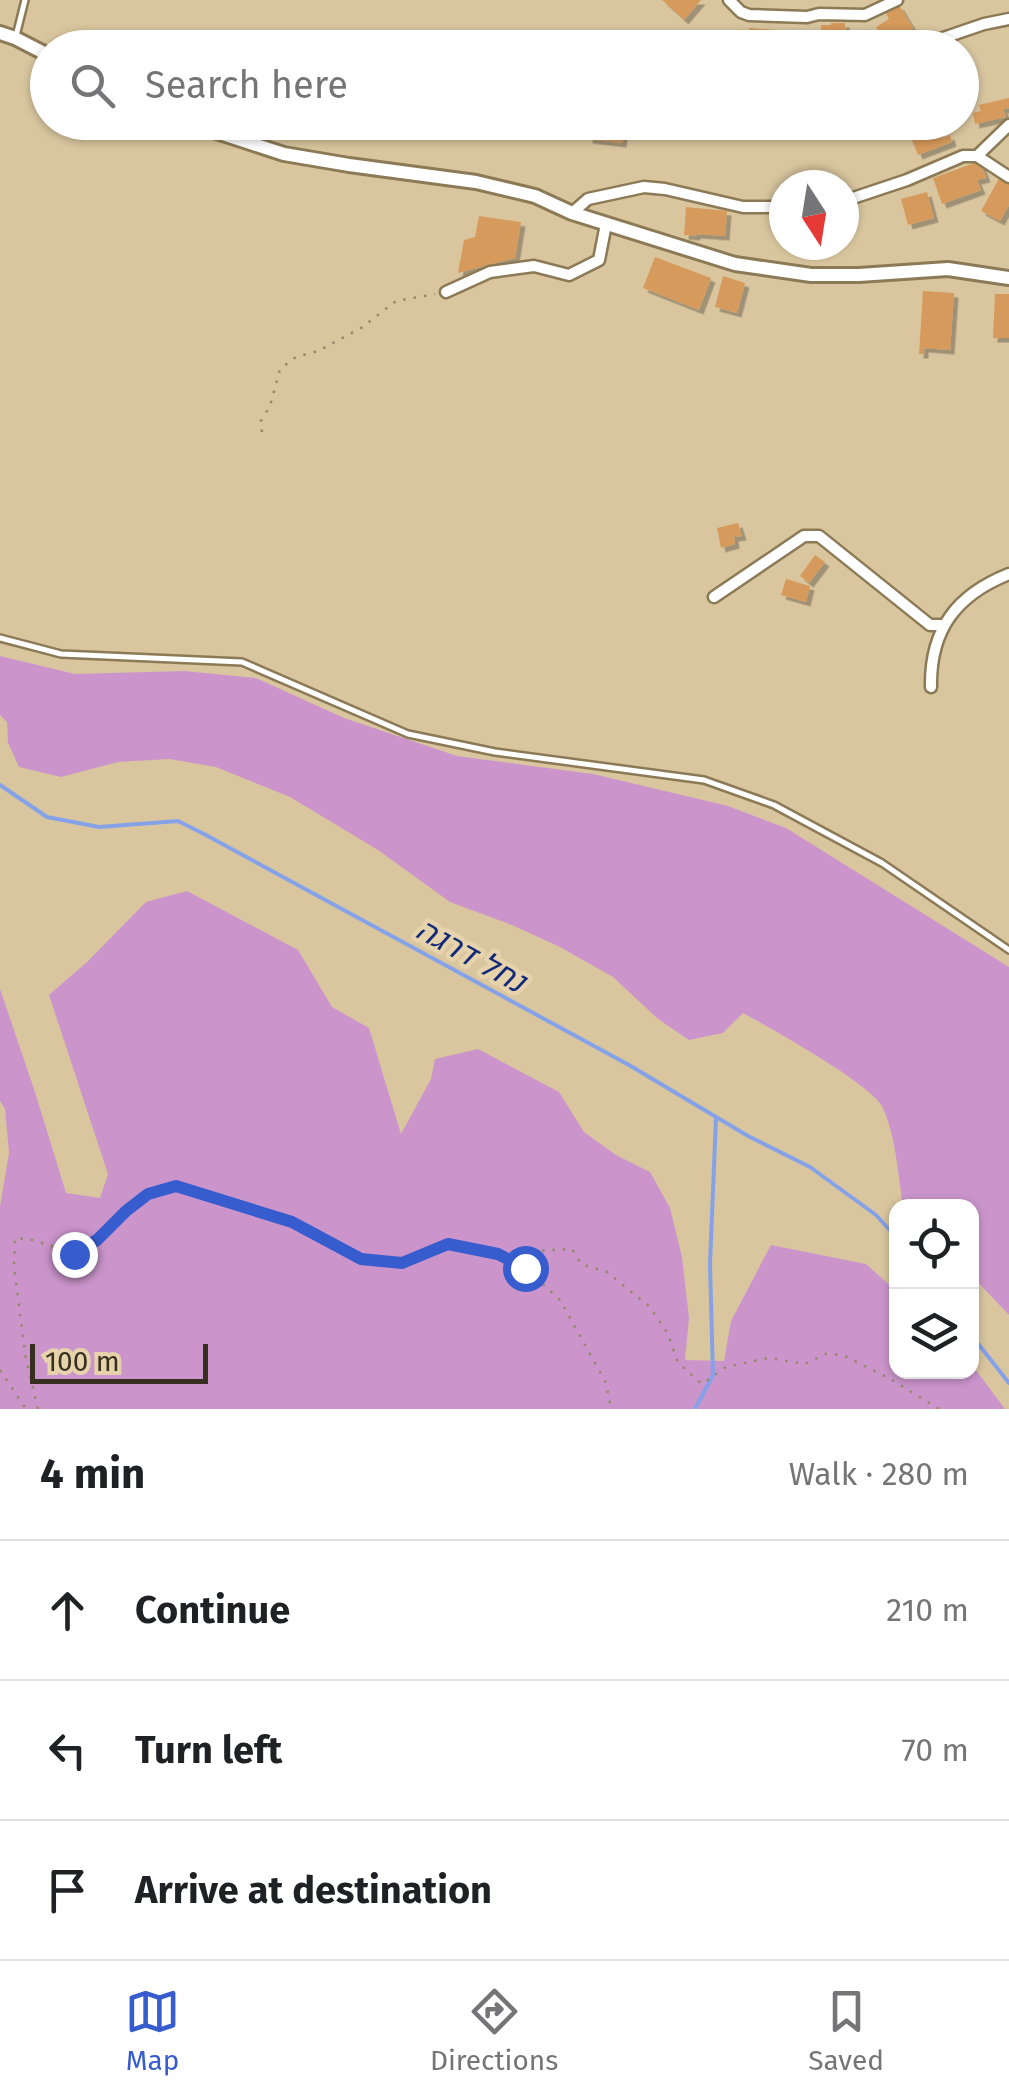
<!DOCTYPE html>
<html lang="en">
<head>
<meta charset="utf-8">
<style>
  :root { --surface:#fff; --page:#f6f6f6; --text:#202124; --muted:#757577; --line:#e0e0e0; --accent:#365ccd }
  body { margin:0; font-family:"Fira Sans",Heebo,sans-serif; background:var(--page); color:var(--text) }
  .controls { position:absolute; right:30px; bottom:30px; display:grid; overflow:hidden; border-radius:20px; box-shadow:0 2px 8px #0004 }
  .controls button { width:90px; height:90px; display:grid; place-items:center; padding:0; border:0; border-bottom:2px solid var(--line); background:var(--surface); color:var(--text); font:50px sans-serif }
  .compass { position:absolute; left:769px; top:170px; width:90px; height:90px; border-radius:50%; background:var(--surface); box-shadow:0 2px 8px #0004; rotate:168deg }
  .scale { position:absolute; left:30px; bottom:25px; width:178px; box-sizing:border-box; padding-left:10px; border:5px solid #362f1f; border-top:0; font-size:28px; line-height:35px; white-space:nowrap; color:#362f1f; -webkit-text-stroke:8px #e6d3ab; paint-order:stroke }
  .stop { position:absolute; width:30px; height:30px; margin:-22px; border:8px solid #365ccd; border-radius:50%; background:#fff }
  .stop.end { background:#365ccd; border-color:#fff; box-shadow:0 2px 10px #0008 }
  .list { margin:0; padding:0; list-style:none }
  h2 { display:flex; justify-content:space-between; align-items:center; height:130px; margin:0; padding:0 40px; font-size:42px }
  h2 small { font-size:32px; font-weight:400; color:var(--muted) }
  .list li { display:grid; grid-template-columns:65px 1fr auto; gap:30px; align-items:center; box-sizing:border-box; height:140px; padding:0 40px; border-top:2px solid var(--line) }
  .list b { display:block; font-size:38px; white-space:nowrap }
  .list em { font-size:32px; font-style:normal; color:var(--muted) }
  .icon { flex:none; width:55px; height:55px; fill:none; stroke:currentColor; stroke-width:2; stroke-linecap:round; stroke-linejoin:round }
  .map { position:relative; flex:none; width:1009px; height:1409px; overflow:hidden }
  .search { position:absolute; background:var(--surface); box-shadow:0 2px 8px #0004; left:30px; right:30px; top:30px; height:110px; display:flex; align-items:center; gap:25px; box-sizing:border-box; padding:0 35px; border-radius:55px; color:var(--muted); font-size:38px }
  .sheet { height:550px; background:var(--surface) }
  nav { display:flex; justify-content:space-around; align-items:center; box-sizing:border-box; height:140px; border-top:2px solid var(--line); background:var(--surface); font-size:28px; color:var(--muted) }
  nav a { display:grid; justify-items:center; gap:5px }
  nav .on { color:var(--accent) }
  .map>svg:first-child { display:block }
</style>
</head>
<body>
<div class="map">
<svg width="1009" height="1409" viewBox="0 0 1009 1409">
  <defs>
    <filter id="shadow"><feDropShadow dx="4.5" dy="4.5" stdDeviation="0" flood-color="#0004"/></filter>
  </defs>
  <rect width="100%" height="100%" fill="#d9c69f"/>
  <!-- green -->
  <path fill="#cb95cc" d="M 0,656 L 75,674 L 184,671 L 256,678 L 344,718 L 457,756 L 593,774 L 728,806 L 786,828 L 1009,967 L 1009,1315 L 972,1276 L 972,1206 L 903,1206 C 898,1174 896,1138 883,1108 C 873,1085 770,1028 743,1013 L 723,1033 L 689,1040 L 658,1019 L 613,977 L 560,947 L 512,925 L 450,902 L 378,850 L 290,797 L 216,767 L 169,759 L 118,762 L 61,777 L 19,767 L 8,743 L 7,722 L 0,715 Z
    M 187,891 L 298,950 L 332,1007 L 369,1028 L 401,1134 L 431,1079 L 435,1059 L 478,1049 L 559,1092 L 584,1132 L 616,1155 L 650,1172 L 670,1208 L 682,1257 L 689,1318 L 685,1360 L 724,1361 L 731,1321 L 771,1245 L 866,1264 L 896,1291 L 896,1372 L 972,1372 L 972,1365 L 1005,1409 L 0,1409 L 0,1206 L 9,1153 L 5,1109 L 0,1101 L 0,989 L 35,1092 L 66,1193 L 100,1198 L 108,1174 L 49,995 L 87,962 L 146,902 Z"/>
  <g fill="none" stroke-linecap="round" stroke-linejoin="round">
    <!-- stream -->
    <path stroke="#85a2e8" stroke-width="4" d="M 0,785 L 47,817 L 99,827 L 178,821 L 204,834 L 629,1065 L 748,1136 L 810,1167 L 876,1215 L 896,1237
      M 972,1336 L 1009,1383
      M 695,1409 L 713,1375 L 710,1264 L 716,1118"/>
  </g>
  <!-- building -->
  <path fill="#d69a5c" filter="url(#shadow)" d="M 662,0 L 701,0 L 684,20 Z
    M 899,5 L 913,28 L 886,44 L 876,27 L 889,19 L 886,13 Z
    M 831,23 L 845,23 L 846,43 L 821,43 L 821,25 L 831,25 Z
    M 749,28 L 778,30 L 777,48 L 742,48 L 742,38 L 749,37 Z
    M 1009,98 L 1009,108 L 1003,109 L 1006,117 L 975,124 L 973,113 L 981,111 L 979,105 Z
    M 590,122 L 625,122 L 622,143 L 588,139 Z
    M 936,128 L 942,138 L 950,135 L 952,142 L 918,155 L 911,138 Z
    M 980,161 L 986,178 L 977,180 L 981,190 L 942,204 L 933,178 Z
    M 1001,175 L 1009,180 L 1009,205 L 1000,221 L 981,211 Z
    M 927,192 L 934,218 L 908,225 L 901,199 Z
    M 686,207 L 727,211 L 725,236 L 696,234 L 696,236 L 684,235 Z
    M 479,216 L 521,222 L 515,258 L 458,273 L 464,240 L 475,237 Z
    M 655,257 L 711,278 L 699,310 L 643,288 Z
    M 723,276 L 745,283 L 737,313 L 715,307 Z
    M 923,291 L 954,293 L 950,350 L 924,348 L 924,354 L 919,354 Z
    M 995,294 L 1009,294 L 1009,338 L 993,338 Z
    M 738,523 L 742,536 L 734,537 L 735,544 L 721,548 L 717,528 Z
    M 815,555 L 825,562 L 809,583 L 800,576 Z
    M 786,579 L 810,586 L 806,602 L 781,595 Z"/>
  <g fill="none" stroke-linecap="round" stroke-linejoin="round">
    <defs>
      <path id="service" d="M 16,36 L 25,0
        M 0,638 L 61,654 L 242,662 L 408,734 L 495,752 L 704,780 L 774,805 L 882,863 L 1009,950"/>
      <path id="minor" d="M 729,0 L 741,12 L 749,15 L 807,17 L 819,14 L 865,15 L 897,0
        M 914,48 L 984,24 L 1009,19
        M 977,156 L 1009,177
        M 844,201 L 907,180 L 963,156 L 977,156 L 1009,125
        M 572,213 L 588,199 L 644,187 L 665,189 L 743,207 L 784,207
        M 446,292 L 490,272 L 534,266 L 569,275 L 599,260 L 606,224
        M 714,597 L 804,536 L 819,536 L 930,625 L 942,625
        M 931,687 C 930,630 956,595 1009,574"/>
      <path id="tertiary" d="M 0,33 L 15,38 L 48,55
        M 186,122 L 284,154 L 349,165 L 476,182 L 535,196 L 572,213 L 735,264 L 811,275 L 859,275 L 948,269 L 1009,278"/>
    </defs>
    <!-- service casing -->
    <use href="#service" stroke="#8b7a55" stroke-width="10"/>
    <!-- minor casing -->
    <use href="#minor" stroke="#8b7a55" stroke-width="15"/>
    <!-- tertiary casing -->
    <use href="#tertiary" stroke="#8b7a55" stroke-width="18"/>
    <!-- path -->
    <path stroke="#96886a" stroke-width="2.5" stroke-dasharray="2.5 8" stroke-linecap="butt" d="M 262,432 L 261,421 L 270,406 L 280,369 L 296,357 L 318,351 L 361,328 L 396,301 L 435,294
      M 500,1253 L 572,1249 L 581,1264 L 607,1272 L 650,1307 L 668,1334 L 678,1363 L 702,1384 L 726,1367 L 768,1358 L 805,1364 L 825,1354 L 843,1355 L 892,1380 L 939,1409
      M 0,1370 L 26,1409
      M 38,1409 L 26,1359 L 14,1267 L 15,1238 L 34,1240 L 74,1254 L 97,1240 L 126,1211 L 148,1194 L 176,1186 L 293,1222 L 361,1259 L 402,1263 L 448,1244 L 498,1253 L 525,1268 L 560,1300 L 606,1383 L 611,1409"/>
    <!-- service -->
    <use href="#service" stroke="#fff" stroke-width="5"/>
    <!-- minor -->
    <use href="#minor" stroke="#fff" stroke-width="10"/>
    <!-- tertiary -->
    <use href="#tertiary" stroke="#fff" stroke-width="12"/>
  </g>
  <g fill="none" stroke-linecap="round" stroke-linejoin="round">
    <!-- route -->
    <path stroke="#365ccd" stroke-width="12" d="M 74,1254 L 97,1240 L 126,1211 L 148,1194 L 176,1186 L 292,1222 L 361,1259 L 402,1263 L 448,1244 L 498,1254 L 525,1268"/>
  </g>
  <g text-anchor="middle" stroke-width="9" stroke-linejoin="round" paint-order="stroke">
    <!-- water labels -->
    <g font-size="32" font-style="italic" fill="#132a78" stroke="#e6d3ab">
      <text transform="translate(471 955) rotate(29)" y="11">נחל דרגה</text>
    </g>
  </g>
</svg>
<div class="controls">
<button><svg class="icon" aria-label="locate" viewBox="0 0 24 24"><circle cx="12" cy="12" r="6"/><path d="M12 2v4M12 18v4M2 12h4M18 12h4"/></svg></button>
<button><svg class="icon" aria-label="layers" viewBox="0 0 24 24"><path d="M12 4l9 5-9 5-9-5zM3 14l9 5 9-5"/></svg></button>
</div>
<svg class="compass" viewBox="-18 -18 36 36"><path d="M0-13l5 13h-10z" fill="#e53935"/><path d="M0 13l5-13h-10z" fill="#757577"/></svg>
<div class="scale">100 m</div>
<div class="stop" style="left:525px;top:1268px"></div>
<div class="stop end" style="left:74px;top:1254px"></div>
<div class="search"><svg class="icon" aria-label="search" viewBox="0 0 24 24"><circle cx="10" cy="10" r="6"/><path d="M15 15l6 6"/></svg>Search here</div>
</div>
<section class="sheet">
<h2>4 min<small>Walk · 280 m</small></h2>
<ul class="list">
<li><svg class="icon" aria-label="ahead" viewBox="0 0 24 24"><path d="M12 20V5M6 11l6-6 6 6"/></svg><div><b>Continue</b></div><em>210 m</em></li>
<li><svg class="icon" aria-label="left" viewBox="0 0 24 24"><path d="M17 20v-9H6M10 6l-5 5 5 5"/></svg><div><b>Turn left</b></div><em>70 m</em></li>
<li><svg class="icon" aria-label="arrive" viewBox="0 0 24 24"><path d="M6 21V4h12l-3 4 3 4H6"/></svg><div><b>Arrive at destination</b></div></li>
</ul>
</section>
<nav>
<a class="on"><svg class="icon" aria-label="map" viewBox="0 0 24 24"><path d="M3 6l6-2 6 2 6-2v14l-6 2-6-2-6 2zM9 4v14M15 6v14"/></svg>Map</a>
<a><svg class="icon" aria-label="directions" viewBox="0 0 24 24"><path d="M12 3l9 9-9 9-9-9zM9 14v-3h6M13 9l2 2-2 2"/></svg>Directions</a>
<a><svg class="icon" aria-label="saved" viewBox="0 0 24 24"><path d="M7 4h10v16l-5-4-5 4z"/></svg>Saved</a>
</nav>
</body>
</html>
